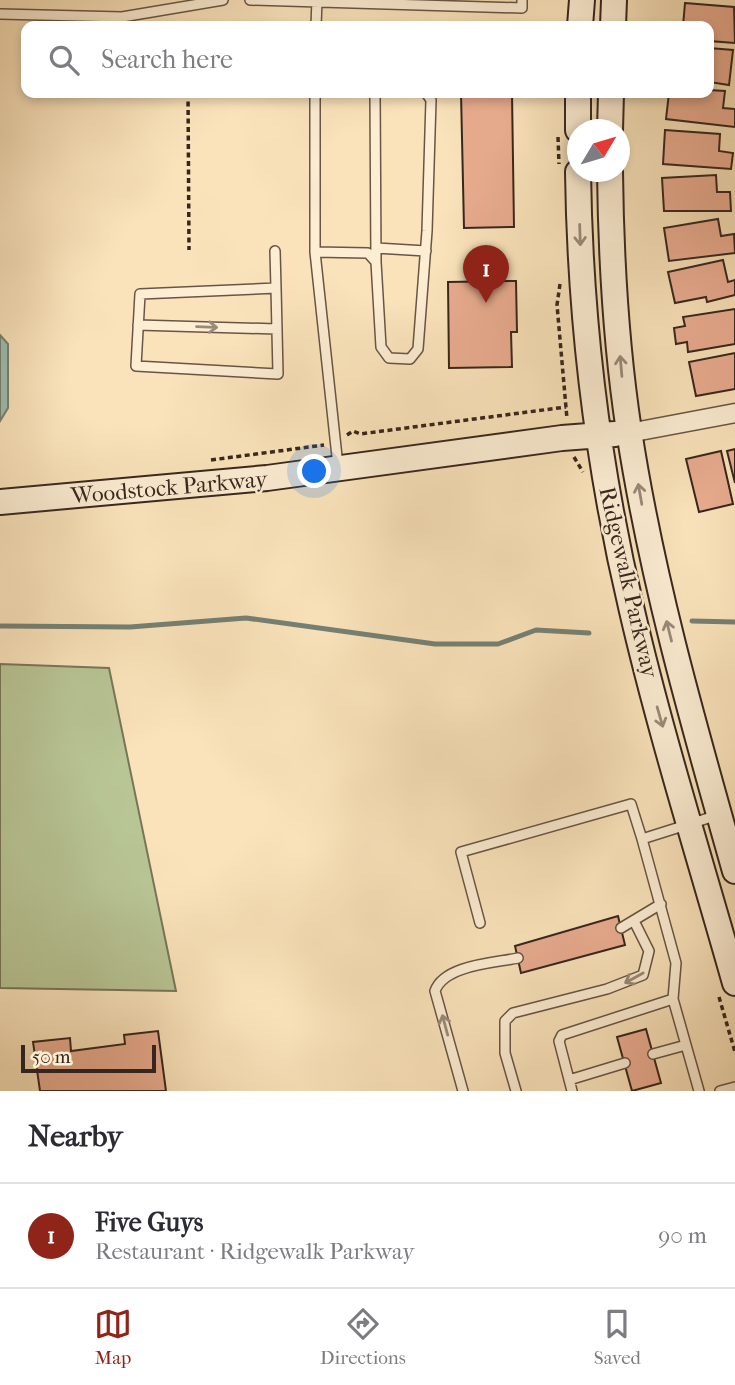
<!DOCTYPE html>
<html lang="en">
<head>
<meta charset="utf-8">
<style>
  :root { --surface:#fff; --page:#f2f2f3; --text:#2b2b33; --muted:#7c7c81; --line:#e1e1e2; --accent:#8f2418 }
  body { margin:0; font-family:"IM FELL French Canon",serif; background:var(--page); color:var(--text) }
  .compass { position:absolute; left:567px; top:119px; width:63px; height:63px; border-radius:50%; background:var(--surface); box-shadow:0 4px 10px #0003; rotate:52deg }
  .scale { position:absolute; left:21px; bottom:18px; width:135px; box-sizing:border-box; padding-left:7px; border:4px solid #37261d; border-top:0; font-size:19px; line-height:24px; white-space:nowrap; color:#37261d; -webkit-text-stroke:5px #fcedd3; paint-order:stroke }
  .you { position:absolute; left:315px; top:472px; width:24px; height:24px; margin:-18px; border:5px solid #fff; border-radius:50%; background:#1a73e8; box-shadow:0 0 0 10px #1a73e833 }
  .badge { display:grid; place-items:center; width:46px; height:46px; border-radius:50%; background:var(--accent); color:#fff; font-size:23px; font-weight:700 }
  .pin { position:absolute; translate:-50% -58px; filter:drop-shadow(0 2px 4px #0008) }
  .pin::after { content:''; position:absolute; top:37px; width:24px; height:21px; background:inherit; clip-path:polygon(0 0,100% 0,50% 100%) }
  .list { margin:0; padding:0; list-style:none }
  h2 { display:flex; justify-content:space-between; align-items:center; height:91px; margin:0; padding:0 28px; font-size:30px }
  h2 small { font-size:23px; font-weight:400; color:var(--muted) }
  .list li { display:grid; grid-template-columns:46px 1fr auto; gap:21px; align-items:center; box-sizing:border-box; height:105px; padding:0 28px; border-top:2px solid var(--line) }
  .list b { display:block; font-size:26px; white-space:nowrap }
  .list p { margin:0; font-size:23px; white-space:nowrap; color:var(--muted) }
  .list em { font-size:23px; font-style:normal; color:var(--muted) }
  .icon { flex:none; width:38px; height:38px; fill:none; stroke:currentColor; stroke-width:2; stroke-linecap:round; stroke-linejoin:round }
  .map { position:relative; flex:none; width:735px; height:1091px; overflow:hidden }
  .search { position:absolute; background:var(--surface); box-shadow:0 4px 10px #0003; left:21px; right:21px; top:21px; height:77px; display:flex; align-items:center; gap:18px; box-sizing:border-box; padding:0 24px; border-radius:14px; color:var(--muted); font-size:26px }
  .sheet { height:196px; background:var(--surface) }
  nav { display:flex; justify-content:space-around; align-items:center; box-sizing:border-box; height:98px; border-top:2px solid var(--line); background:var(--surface); font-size:19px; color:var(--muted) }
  nav a { display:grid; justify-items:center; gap:4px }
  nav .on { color:var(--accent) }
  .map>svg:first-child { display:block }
</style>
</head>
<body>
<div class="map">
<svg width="735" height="1091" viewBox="0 0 735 1091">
  <rect width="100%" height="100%" fill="#fae3bb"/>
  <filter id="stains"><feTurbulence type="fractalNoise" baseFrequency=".00286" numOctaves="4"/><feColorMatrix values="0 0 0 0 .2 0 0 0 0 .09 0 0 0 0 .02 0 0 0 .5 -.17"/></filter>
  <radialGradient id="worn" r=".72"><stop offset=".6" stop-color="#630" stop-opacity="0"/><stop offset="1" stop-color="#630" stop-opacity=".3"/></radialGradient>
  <!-- green -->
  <path fill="#b8c595" stroke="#787659" stroke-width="2" d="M 0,664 L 109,668 L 176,991 L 0,988 Z"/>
  <!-- water -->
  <path fill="#9ebeaf" stroke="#758175" stroke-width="2" d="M 0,335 L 8,344 L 8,408 L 0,421 Z"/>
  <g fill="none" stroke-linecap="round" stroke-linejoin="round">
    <!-- stream -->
    <path stroke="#758175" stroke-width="5" d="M 692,621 L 735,622
      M 0,626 L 130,627 L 246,618 L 435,644 L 498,644 L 536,630 L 589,633"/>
  </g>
  <!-- building -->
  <path fill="#e9ac90" stroke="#37261d" stroke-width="2" d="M 685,3 L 734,7 L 735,43 L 709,41 L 709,26 L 683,26 Z
    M 709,48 L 733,50 L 729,85 L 709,82 Z
    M 709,90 L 725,91 L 723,108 L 735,109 L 735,127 L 666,119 L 669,93 L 709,93 Z
    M 461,93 L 512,93 L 514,227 L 464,228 Z
    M 665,130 L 720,134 L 719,151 L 733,153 L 731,169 L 663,164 Z
    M 716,175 L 717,192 L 730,192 L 731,211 L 664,211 L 662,178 Z
    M 718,219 L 721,236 L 734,234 L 735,253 L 669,261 L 664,228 Z
    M 723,260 L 728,282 L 735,280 L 735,295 L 707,302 L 706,297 L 675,303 L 668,272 Z
    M 516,281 L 517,332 L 511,332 L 512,367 L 449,368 L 448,282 Z
    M 735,309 L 735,344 L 688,352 L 687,342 L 676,344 L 674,328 L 685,326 L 683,317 Z
    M 735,353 L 735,389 L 696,396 L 689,362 Z
    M 735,449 L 735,483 L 727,451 Z
    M 721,451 L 733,504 L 699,512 L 686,459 Z
    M 618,916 L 625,945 L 521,973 L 515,946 Z
    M 646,1029 L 661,1083 L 632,1091 L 617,1037 Z
    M 158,1031 L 166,1091 L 40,1091 L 33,1042 L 70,1038 L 71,1051 L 125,1044 L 124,1035 Z"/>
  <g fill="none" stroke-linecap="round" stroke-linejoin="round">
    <defs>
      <path id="lane" d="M 250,0 L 522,8 L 522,0
        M 0,14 L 122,17 L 223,0
        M 316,26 L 317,0
        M 315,93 L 315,252 L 338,466
        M 375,93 L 376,262
        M 376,248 L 426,251
        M 275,251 L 276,288
        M 315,252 L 368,253 L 376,262 L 381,347 L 389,358 L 410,359 L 418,349 L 427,231 L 431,100 L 426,93
        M 276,288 L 278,374 L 136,366 L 140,294 Z
        M 138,325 L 277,329
        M 480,923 L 461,852 L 631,804 L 642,839
        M 621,928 L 661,904
        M 653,1054 L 686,1045
        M 569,1080 L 625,1063
        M 463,1091 L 435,991 C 444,965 494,963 518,958
        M 516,1091 L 505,1053 L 505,1021 L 513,1013 L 607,989 L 643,975 L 649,951 L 634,921
        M 572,1091 L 559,1041 L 562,1035 L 673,999
        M 699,1091 L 673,999 L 676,963 L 642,839 L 718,815
        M 720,1091 L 735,1087"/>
      <path id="street" d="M 629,433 L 735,413"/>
      <path id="secondary" d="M 580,26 L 582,0
        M 613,26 L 614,0
        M 578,130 L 578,93
        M 610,130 L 611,93
        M 578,172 C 580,319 598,468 632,611 C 661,736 700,859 735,983
        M 610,172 C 611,258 616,346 629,431 C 652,581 694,726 735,871
        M 0,502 L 267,478 L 562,438 L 615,434"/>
    </defs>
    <!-- lane casing -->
    <use href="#lane" stroke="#685544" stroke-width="12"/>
    <!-- street casing -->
    <use href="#street" stroke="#685544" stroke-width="21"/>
    <!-- secondary casing -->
    <use href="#secondary" stroke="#37261d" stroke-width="28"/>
    <!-- path -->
    <path stroke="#37261d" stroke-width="3.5" stroke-dasharray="5 3.5" stroke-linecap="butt" d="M 188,93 L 189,250
      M 558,137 L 559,164
      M 560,284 L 557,305 L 567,419
      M 347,435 L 353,431 L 360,434 L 566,407
      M 574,457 L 583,472
      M 211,460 L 324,445
      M 719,997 L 735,1052"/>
    <!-- lane -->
    <use href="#lane" stroke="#fcedd3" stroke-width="9"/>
    <!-- street -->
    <use href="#street" stroke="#fcedd3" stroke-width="18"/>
    <!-- secondary -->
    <use href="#secondary" stroke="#fcedd3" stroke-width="24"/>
  </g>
  <!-- one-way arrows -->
  <defs><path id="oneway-shaft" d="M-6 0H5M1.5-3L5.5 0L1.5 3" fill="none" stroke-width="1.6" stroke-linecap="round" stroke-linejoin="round" transform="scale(1.75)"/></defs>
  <g stroke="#9a8a78">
    <use href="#oneway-shaft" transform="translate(580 235) rotate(88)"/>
    <use href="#oneway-shaft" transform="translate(207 327) rotate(2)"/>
    <use href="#oneway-shaft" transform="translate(621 366) rotate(-95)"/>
    <use href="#oneway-shaft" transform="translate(640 494) rotate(-100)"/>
    <use href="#oneway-shaft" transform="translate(669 631) rotate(-104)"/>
    <use href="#oneway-shaft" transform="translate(660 717) rotate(74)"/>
    <use href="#oneway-shaft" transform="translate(634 978) rotate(151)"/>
    <use href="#oneway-shaft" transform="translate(445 1025) rotate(-105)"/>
  </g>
  <g text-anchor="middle" stroke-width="5" stroke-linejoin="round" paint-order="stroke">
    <!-- street labels -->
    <g font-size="23" fill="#37261d" stroke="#fcedd3">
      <text transform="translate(169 487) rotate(-5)" y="8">Woodstock Parkway</text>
      <text transform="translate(629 582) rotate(77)" y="8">Ridgewalk Parkway</text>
    </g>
  </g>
  <rect width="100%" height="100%" filter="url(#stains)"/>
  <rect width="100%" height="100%" fill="url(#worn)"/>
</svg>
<svg class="compass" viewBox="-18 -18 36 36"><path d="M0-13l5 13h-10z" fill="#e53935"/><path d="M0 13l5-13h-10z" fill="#7c7c81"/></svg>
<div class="scale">50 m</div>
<div class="you"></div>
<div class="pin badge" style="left:486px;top:303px">1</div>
<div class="search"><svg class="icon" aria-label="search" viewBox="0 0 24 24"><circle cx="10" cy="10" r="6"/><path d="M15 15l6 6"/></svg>Search here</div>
</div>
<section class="sheet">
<h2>Nearby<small></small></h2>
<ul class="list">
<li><span class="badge">1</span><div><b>Five Guys</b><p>Restaurant · Ridgewalk Parkway</p></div><em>90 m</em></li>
</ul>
</section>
<nav>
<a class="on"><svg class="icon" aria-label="map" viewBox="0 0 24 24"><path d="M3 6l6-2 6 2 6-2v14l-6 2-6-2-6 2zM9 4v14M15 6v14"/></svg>Map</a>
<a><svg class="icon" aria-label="directions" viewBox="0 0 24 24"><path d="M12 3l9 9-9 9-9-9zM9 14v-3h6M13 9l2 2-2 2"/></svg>Directions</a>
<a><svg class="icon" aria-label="saved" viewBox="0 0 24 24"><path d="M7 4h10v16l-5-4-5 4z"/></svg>Saved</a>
</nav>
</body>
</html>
